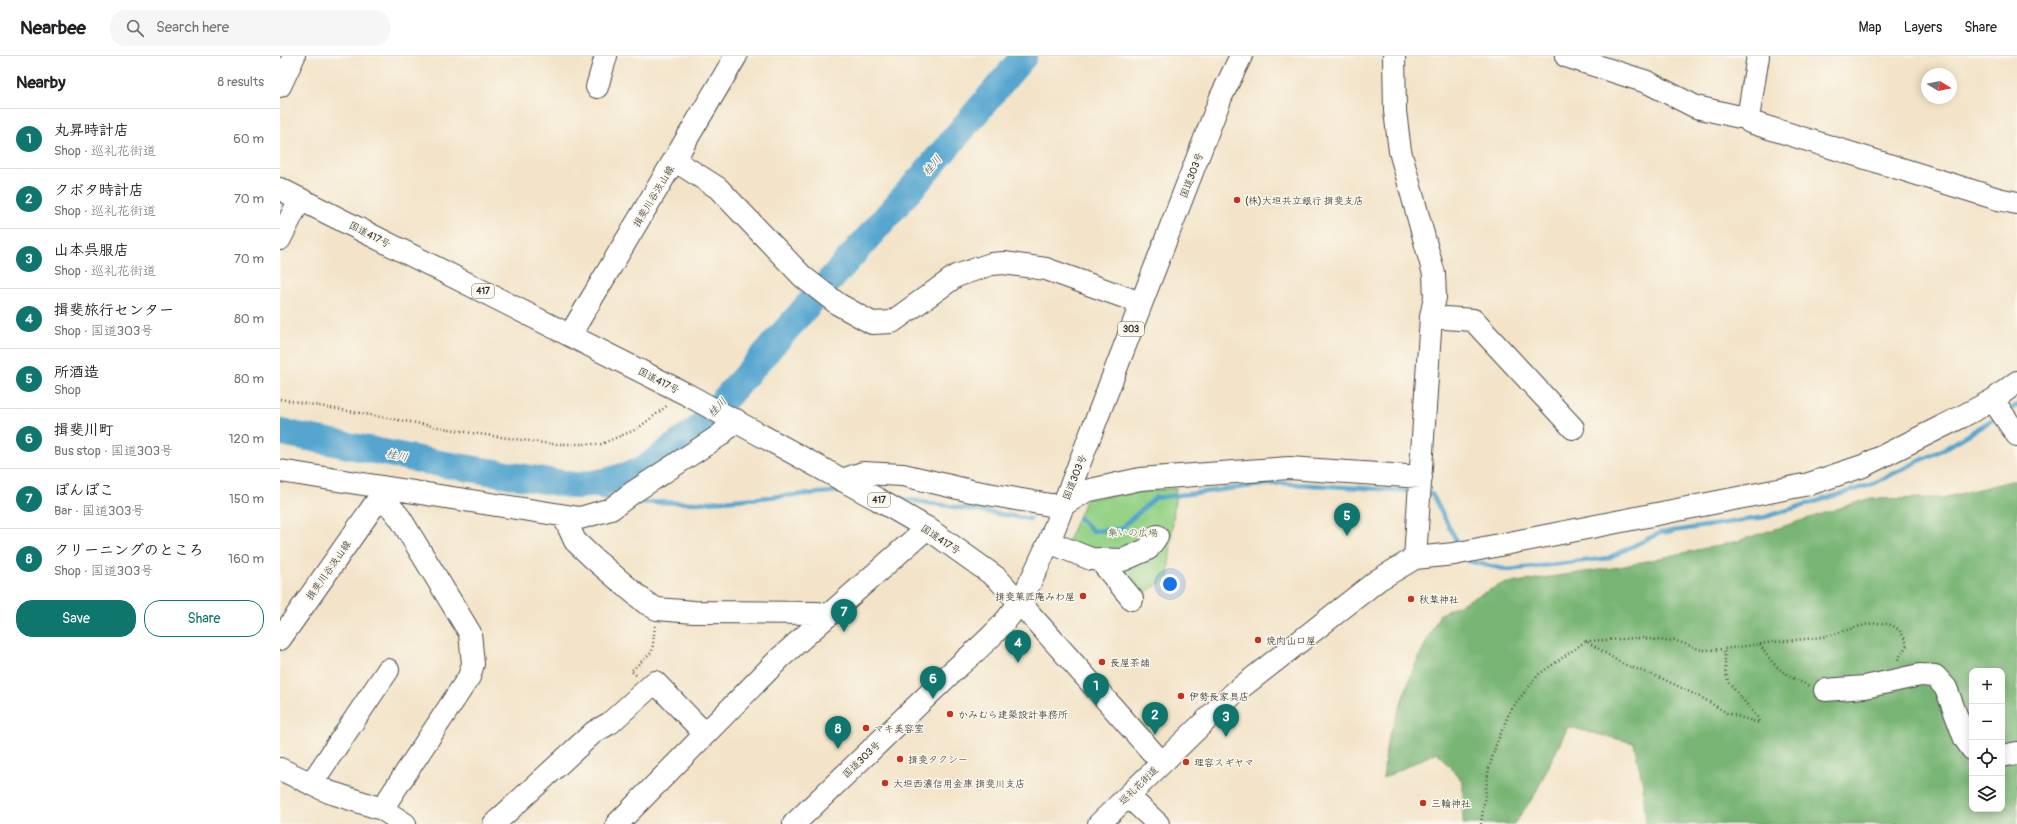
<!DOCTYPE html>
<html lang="en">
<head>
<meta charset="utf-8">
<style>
  :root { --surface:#fff; --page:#f6f6f6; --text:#202124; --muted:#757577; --line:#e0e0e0; --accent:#0f766e }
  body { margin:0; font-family:Pangolin,"Klee One",sans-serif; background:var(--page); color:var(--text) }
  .controls { position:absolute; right:12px; bottom:12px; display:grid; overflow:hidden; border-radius:8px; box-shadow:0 2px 10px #0003 }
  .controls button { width:36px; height:36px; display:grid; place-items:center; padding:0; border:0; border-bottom:1px solid var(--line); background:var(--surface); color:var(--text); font:20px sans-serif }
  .compass { position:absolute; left:1641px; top:12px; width:36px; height:36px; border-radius:50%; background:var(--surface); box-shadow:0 2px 10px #0003; rotate:100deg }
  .you { position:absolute; left:890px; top:528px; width:14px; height:14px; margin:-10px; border:3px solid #fff; border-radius:50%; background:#1a73e8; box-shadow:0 0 0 6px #1a73e833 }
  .badge { display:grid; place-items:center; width:26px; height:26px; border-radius:50%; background:var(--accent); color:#fff; font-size:13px; font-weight:700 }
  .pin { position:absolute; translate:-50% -33px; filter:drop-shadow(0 1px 2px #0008) }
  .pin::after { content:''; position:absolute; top:21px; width:14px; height:12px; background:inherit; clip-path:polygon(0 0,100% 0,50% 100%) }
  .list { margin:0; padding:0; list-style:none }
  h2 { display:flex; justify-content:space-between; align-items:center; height:52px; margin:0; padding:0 16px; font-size:17px }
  h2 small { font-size:13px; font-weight:400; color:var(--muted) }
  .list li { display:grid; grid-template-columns:26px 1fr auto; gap:12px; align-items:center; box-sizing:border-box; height:60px; padding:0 16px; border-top:1px solid var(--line) }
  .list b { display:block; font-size:15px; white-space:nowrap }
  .list p { margin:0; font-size:13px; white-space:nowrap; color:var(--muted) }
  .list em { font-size:13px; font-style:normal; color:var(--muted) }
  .actions { display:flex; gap:8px; padding:12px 16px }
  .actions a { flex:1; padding:9px 0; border:1px solid var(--accent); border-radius:16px; text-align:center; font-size:14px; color:var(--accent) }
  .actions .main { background:var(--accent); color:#fff }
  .icon { flex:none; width:22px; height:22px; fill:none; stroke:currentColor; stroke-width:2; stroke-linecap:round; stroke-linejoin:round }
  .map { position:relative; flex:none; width:1737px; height:768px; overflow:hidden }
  header { display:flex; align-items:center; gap:24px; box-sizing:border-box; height:56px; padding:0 20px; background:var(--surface); border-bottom:1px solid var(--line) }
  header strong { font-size:19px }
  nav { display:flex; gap:22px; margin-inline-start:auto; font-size:14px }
  .search { width:280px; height:36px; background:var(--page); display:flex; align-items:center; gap:10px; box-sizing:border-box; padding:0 14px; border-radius:16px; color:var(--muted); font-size:15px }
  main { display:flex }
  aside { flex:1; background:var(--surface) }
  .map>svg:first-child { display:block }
</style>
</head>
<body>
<header>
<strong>Nearbee</strong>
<div class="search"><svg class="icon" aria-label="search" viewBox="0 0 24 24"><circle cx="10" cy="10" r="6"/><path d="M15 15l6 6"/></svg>Search here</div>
<nav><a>Map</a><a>Layers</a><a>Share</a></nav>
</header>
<main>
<aside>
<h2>Nearby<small>8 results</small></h2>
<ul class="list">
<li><span class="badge">1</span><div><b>丸昇時計店</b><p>Shop · 巡礼花街道</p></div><em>60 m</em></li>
<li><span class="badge">2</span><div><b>クボタ時計店</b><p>Shop · 巡礼花街道</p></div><em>70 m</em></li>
<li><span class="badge">3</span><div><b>山本呉服店</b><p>Shop · 巡礼花街道</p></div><em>70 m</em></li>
<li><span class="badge">4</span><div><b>揖斐旅行センター</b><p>Shop · 国道303号</p></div><em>80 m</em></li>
<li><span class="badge">5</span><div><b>所酒造</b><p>Shop</p></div><em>80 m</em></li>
<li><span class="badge">6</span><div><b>揖斐川町</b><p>Bus stop · 国道303号</p></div><em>120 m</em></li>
<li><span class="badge">7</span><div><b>ぽんぽこ</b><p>Bar · 国道303号</p></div><em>150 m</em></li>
<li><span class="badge">8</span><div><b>クリーニングのところ</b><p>Shop · 国道303号</p></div><em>160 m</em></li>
</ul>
<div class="actions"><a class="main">Save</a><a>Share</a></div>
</aside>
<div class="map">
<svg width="1737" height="768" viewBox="0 0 1737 768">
  <rect width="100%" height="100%" fill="#fbf7ec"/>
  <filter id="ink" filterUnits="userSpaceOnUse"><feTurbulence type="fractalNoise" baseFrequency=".025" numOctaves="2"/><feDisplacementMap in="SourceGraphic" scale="8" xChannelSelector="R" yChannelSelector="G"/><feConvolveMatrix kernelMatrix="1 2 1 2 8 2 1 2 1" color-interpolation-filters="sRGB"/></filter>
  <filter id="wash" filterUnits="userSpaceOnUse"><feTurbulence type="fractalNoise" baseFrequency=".012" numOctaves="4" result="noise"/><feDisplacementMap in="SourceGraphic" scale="16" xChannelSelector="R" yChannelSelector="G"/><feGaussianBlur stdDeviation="0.9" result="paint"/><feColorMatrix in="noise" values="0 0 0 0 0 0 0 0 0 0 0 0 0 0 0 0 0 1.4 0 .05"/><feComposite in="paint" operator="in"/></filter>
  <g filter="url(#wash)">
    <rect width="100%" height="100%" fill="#f3e4c9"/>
    <!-- green -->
    <path fill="#96d387" stroke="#607f59" d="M 896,432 L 888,521 L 856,543 L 788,485 L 806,443 Z"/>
    <!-- forest -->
    <path fill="#78b574" stroke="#527050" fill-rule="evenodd" d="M 1731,425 L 1737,425 L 1737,768 L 1366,768 L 1363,729 L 1354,687 L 1288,671 L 1254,740 L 1234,768 L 1183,768 L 1183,726 L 1157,696 L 1103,722 L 1107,686 L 1134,611 L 1160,558 L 1222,528 L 1339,511 L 1458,485 L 1588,443 L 1663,442 ZM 1692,615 L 1722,615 L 1722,753 L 1692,753 Z"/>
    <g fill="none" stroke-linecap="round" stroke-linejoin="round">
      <!-- stream -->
      <path stroke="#55a5cf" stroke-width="4.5" d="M 1727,355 L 1737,349
        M 298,430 L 319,440 L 333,443
        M 1145,437 L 1152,438 L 1180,491
        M 611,441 L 750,463
        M 354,446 L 417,447 L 564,435
        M 799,462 L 813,475 L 840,473 L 875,442 L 997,427 L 1134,435
        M 1187,503 L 1188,505 L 1228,514 L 1328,502 L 1380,477 L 1485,461 L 1590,429 L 1666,392 L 1717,361"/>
      <!-- river -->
      <path stroke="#55a5cf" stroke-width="27" d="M 0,376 L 162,408 L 298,430 L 331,424 L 361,415 L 419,372 L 645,117 L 744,0"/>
    </g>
  </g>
  <g filter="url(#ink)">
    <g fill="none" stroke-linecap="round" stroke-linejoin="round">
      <defs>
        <path id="minor" d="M 1114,0 L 1115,55 L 1120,95 L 1154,218 L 1155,241 L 1151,261 L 1135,502
          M 1286,0 L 1367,26 L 1416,51 L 1460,61 L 1469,56 L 1478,0
          M 0,30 L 14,0
          M 317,31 L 326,0
          M 1465,59 L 1470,66 L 1718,143 L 1737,147
          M 394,104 L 438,132 L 523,221 L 558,248 L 592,267 L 612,266 L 676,220 L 711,208 L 724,207 L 766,213 L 861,247
          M 0,183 L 20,143
          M 1151,261 L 1193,264 L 1293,372
          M 290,279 L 456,0
          M 1713,344 L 1737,379
          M 0,415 L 300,462 L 331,453 L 352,437 L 439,380 L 456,364
          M 562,424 L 583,417 L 623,419 L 691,435 L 770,449 L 783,449 L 806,435 L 860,423 L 1009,412 L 1141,421
          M 97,445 L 111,451 L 120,462 L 190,577 L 193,608 L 189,621 L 102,753
          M 284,461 L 295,485 L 314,503 L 366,547 L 377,553 L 414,556 L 538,557 L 548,560
          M 769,486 L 811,503 L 843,504 L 868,493 L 877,480
          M 819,503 L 852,543
          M 739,546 L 882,707 L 819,768
          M 0,583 L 97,445 L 102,431
          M 1545,634 L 1585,631 L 1640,619 L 1655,620 L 1666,632 L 1685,683 L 1692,693
          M 1722,700 L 1737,697
          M 882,707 L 954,637 L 1098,524 L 1135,502 L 1174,498 L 1529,428 L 1583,410 L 1681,361 L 1713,344 L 1737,326
          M 0,713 L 49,736 L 102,753 L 125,768
          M 31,728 L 108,614
          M 848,740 L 878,768
          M 214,768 L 314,676 L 330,667 L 375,626 L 425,678
          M 337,768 L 500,602 L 647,472"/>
        <path id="highway" d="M 0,133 L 406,338 L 597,443 L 647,472 L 717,522 L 739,546
          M 514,768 L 673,615 C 697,594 722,573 739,547 C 751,528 759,506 769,486 L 941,41 L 961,0"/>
      </defs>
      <!-- minor casing -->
      <use href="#minor" stroke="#494743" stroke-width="24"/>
      <!-- highway casing -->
      <use href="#highway" stroke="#494743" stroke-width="24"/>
      <!-- path -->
      <path stroke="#494743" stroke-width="2.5" stroke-dasharray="1 3" stroke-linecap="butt" d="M 0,343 L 192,377 L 271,388 L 321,388 L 357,373 L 388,349
        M 1306,585 L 1361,582 L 1386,585 L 1394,584 L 1422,594 L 1444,593
        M 1480,588 C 1500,585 1521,584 1541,581 C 1567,578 1615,547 1627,589 L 1617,605
        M 356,619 L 351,615 L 372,596 L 375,570
        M 1201,768 L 1209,712 L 1216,689 L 1230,655 L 1258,619 L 1306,585 L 1343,608 L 1381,622 L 1424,643 L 1447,657 L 1479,667 L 1478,662 L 1449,627 L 1446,618 L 1444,593 L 1480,588 C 1492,611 1506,619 1529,630"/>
      <!-- minor -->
      <use href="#minor" stroke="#fff" stroke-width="22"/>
      <!-- highway -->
      <use href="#highway" stroke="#fff" stroke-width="22"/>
    </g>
  </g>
  <!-- markers -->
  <g fill="#c8321e" stroke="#fbf7ec" stroke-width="1.5">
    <circle cx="957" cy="144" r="4"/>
    <circle cx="803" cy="540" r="4"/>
    <circle cx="1131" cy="543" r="4"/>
    <circle cx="978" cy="584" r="4"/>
    <circle cx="822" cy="606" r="4"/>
    <circle cx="901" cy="640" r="4"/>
    <circle cx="670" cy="658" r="4"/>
    <circle cx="586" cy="672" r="4"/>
    <circle cx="620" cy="703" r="4"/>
    <circle cx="906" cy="706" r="4"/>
    <circle cx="605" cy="727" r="4"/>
    <circle cx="1143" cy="747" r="4"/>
  </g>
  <g text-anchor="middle" stroke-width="3" stroke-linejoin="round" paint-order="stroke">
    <!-- shield labels -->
    <g fill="#fbf7ec" stroke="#696865" stroke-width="1">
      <rect x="192" y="228" width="22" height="14" rx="3"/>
      <rect x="838" y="266" width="26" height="14" rx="3"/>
      <rect x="588" y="437" width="22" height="14" rx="3"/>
    </g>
    <g font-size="9" font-weight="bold" fill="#2b2b2b">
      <text x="203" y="238">417</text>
      <text x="851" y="276">303</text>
      <text x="599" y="447">417</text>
    </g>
    <!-- street labels -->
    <g font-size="10" fill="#2b2b2b" stroke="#fbf7ec">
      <text transform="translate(911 119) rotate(-69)" y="4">国道303号</text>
      <text transform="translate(373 140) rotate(-59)" y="4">揖斐川谷汲山線</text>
      <text transform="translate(90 178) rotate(27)" y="4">国道417号</text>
      <text transform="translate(379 324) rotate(27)" y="4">国道417号</text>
      <text transform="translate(794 421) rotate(-68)" y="4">国道303号</text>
      <text transform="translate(661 483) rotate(34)" y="4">国道417号</text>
      <text transform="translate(48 514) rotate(-55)" y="4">揖斐川谷汲山線</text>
      <text transform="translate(581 703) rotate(-44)" y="4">国道303号</text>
      <text transform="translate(858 729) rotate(-44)" y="4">巡礼花街道</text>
    </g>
    <!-- poi labels -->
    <g font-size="10" fill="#2b2b2b" stroke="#fbf7ec" text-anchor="start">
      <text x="965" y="148">(株)大垣共立銀行 揖斐支店</text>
      <text x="795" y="544" text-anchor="end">揖斐菓匠庵みわ屋</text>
      <text x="1139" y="547">秋葉神社</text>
      <text x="986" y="588">焼肉山口屋</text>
      <text x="830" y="610">長屋茶舗</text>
      <text x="909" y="644">伊勢長家具店</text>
      <text x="678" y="662">かみむら建築設計事務所</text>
      <text x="594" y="676">マキ美容室</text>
      <text x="628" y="707">揖斐タクシー</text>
      <text x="914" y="710">理容スギヤマ</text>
      <text x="613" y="731">大垣西濃信用金庫 揖斐川支店</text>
      <text x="1151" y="751">三輪神社</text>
    </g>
    <!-- park labels -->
    <g font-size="10" fill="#4b5d47" stroke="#fbf7ec">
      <text x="853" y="480">集いの広場</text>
    </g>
    <!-- water labels -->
    <g font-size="11" font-style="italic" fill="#3c5c6d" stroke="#fbf7ec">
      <text transform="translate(652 109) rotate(-49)" y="4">桂川</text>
      <text transform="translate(437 351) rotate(-48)" y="4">桂川</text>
      <text transform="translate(117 399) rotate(11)" y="4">桂川</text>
    </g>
  </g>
</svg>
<div class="controls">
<button>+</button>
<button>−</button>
<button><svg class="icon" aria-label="locate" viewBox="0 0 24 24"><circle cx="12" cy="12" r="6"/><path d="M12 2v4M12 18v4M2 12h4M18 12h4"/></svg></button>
<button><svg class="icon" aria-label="layers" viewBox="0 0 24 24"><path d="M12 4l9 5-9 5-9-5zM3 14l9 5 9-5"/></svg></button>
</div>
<svg class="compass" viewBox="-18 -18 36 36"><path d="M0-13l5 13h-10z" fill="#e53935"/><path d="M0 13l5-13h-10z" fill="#757577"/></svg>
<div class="you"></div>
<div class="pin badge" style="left:816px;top:650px">1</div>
<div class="pin badge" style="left:875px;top:679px">2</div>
<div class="pin badge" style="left:946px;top:681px">3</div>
<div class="pin badge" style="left:738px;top:607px">4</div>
<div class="pin badge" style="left:1067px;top:480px">5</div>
<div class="pin badge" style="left:653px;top:643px">6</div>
<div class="pin badge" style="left:564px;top:576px">7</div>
<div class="pin badge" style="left:558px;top:693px">8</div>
</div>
</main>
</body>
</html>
